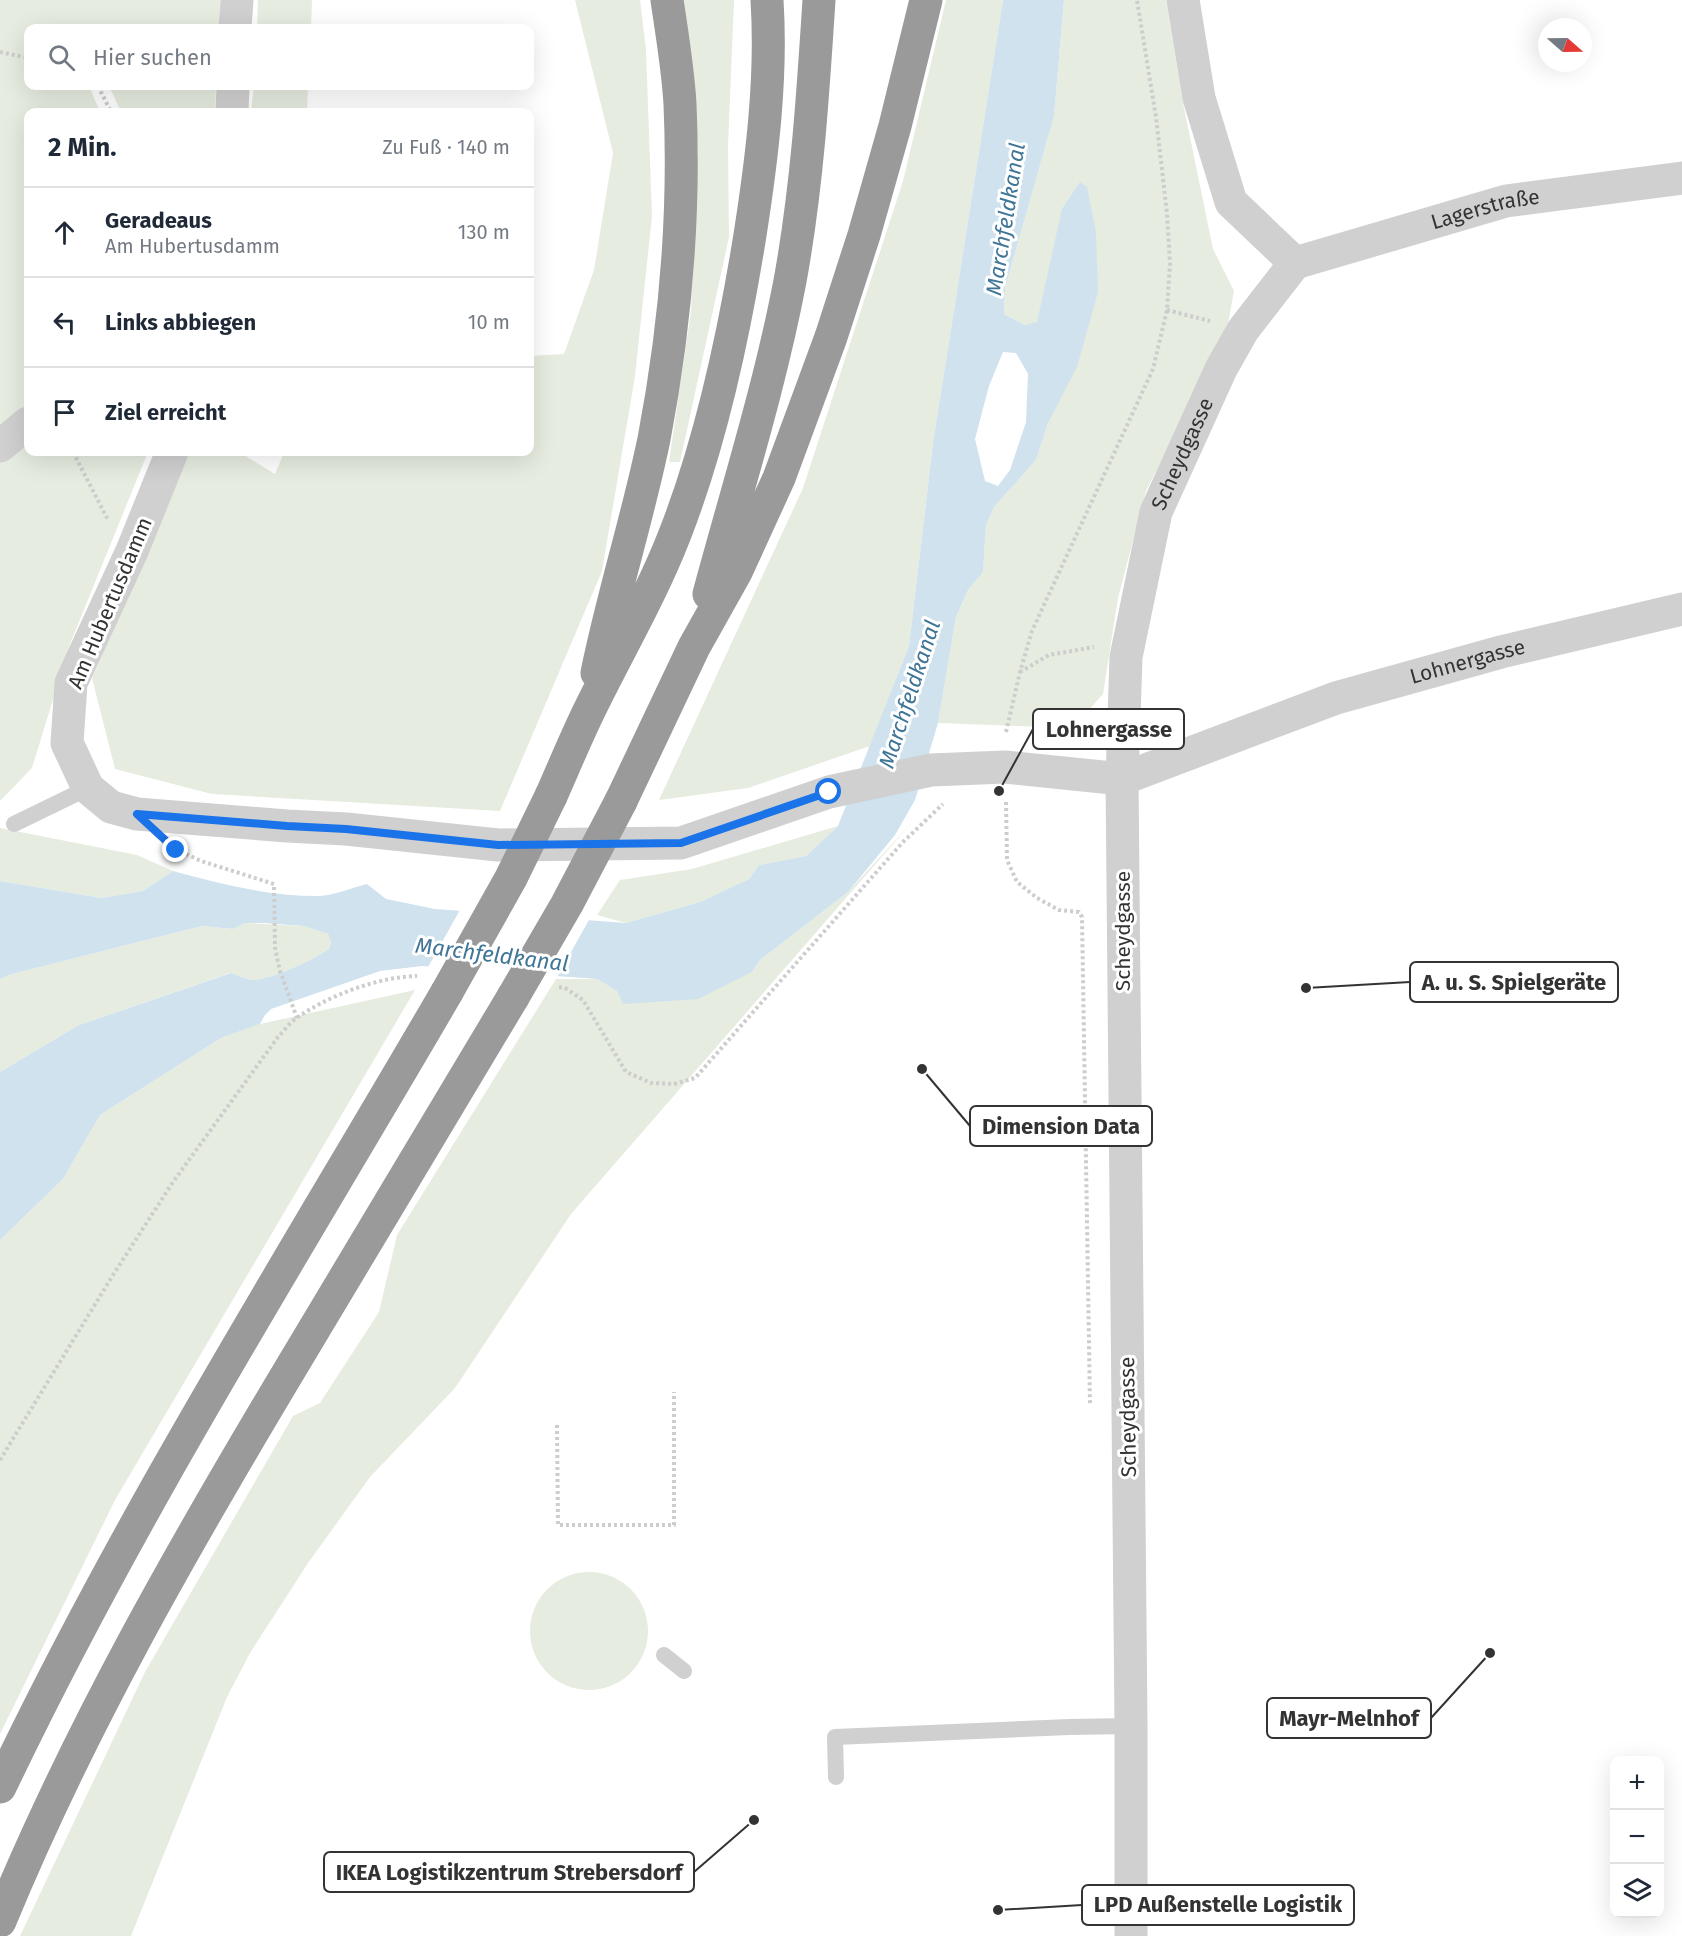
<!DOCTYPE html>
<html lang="de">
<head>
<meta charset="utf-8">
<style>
  :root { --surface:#fff; --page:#f2f2f3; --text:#1f2937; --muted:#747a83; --line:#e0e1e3 }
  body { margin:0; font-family:"Fira Sans",sans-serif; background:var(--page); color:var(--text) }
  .controls { position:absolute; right:18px; bottom:18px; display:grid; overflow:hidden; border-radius:12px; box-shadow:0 6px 24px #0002 }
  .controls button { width:54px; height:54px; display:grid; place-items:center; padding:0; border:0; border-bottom:2px solid var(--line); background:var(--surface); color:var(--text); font:30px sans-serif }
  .compass { position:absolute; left:1538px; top:18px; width:54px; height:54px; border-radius:50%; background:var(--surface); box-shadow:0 6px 24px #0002; rotate:110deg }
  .stop { position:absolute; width:18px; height:18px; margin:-14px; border:4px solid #1a73e8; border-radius:50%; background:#fff }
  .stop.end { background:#1a73e8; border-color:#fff; box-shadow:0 2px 6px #0008 }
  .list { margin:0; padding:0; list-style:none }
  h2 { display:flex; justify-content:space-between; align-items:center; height:78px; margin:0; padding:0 24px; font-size:26px }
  h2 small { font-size:20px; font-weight:400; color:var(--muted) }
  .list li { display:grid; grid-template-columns:39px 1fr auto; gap:18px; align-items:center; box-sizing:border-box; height:90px; padding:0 24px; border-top:2px solid var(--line) }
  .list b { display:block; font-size:22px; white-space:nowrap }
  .list p { margin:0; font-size:20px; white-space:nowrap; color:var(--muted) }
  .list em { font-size:20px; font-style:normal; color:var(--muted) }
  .icon { flex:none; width:33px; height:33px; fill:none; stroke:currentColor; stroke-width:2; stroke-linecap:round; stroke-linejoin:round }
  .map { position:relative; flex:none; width:1682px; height:1936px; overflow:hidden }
  .search { position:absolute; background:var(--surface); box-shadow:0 6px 24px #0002; left:24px; top:24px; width:510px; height:66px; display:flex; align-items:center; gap:15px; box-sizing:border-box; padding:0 21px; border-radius:12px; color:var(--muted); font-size:22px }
  .panel { position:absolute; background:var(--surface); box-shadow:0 6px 24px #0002; left:24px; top:108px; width:510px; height:348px; border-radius:12px }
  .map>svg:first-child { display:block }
</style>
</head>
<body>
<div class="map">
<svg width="1682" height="1936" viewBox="0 0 1682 1936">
  <rect width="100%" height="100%" fill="#fff"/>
  <!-- green -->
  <path fill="#e6ecdf" d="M 0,0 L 220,0 L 219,28 L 28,28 L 28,86 L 89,86 L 100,112 L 28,112 L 28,404 L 0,427 Z
    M 258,0 L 312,0 L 311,28 L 257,28 Z
    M 575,0 L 640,0 L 646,50 L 652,216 L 635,376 L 602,571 L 500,811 L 212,794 L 115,769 L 92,678 L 190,452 L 239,452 L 275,474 L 283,455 L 279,452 L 530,452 L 530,356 L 564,354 L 594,270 L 613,153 Z
    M 681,0 L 734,0 L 728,146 L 729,237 L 680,462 L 669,462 L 691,311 L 698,151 Z
    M 946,0 L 1003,0 L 933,443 L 909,646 L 870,746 L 748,788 L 659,800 L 803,488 L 903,181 Z
    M 1064,0 L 1166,0 L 1183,103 L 1213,249 L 1234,291 L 1226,335 L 1146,491 L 1118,598 L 1103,694 L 1073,728 L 938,723 L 956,617 L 968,590 L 983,572 L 986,525 L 994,507 L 1036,460 L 1048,423 L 1043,299 L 1037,323 L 1025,325 L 1004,314 L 1005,288 L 1054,116 Z
    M 109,86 L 216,86 L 215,112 L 121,112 Z
    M 254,86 L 308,86 L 307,112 L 251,112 Z
    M 28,436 L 28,452 L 148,452 L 70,644 L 32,768 L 0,801 L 0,459 Z
    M 913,821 L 571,1214 L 455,1388 L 370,1477 L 308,1563 L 250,1653 L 227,1697 L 131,1936 L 20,1936 L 145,1672 L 293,1416 L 320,1403 L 379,1312 L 397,1235 L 556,979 L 597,979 L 617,991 L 752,972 L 760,960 L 848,892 Z
    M 838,826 L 806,856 L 759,865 L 749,879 L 700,902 L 626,923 L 597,915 L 620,880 L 692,869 Z
    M 0,828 L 137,855 L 173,871 L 143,891 L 101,898 L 0,881 Z
    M 245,923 L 304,926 L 328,934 L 331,941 L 329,949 C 314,959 273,979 254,980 C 247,980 237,975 230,973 L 79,1025 L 0,1072 L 0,979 L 12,974 L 202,926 L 233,929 Z
    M 415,990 L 115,1500 L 0,1734 L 0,1240 L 63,1179 L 100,1115 L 221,1038 L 260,1024 Z
    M530 1631a59 59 0 1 1 118 0a59 59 0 1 1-118 0Z"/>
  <!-- water -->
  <path fill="#cfe2ee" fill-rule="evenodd" d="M 1003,0 L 1064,0 L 1054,116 L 1005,288 L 1004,314 L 1025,325 L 1037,322 L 1062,209 L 1080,182 L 1087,187 L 1096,233 L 1098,292 L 1077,367 L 1048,423 L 1036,460 L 994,507 L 986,525 L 983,572 L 968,590 L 956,617 L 938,723 L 915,800 L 895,835 L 848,892 L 760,960 L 752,972 L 698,999 L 623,1004 L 617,991 L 597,979 L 422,966 L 380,971 L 271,1009 L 265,1015 L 260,1024 L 221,1038 L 100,1115 L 63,1179 L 0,1240 L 0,1072 L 79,1025 L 231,973 C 237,975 247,980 254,980 C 273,979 314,959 329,949 L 331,942 L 328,934 L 304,926 L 263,923 L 245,923 L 233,929 L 202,926 L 12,974 L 0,979 L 0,881 L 101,898 L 143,891 L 173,871 C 220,884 268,896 317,896 C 333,896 351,888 367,884 L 386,899 L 435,909 L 626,923 L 700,902 L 749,879 L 759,865 L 806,856 L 838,826 L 909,646 L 933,443 ZM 1003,352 L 1016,353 L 1028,374 L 1026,422 L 1010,470 L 998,486 L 985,481 L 975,439 L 989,386 Z"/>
  <!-- pier -->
  <path fill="#fff" d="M 461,908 L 590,918 L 556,979 L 427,969 Z"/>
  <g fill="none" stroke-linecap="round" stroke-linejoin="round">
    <!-- path -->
    <path stroke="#cdcdcd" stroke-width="4" stroke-dasharray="3 3" stroke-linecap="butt" d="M 0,52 L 28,58
      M 98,86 L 111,112
      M 1167,310 L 1210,321
      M 73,452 L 108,520
      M 1020,672 L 1049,655 L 1094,647
      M 1006,732 L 1020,672 L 1032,631 L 1153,369 L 1167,310 L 1170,263 L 1167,214 L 1156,117 L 1137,0
      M 1006,802 L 1007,860 L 1017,882 L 1037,898 L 1059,910 L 1079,912 L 1082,917 L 1090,1404
      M 186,854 L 201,861 L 274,884 L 275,948 L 280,971 L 297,1018
      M 559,987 L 565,988 L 583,1000 L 626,1072 L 651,1083 L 674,1084 L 695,1078 L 903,842 L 943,804
      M 557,1425 L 558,1525 L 674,1525 L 674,1392
      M 0,1460 L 113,1275 L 173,1182 L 278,1037 C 284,1031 290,1022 298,1017 C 330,995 378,977 417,976"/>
    <!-- service -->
    <path stroke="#d0d0d0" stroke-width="16" d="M 14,824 L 88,788
      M 664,1655 L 684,1671
      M 836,1777 L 835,1737 L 1069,1727 L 1131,1726"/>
    <!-- minor -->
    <g stroke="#d0d0d0" stroke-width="33">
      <path d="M 1183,0 L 1199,98 L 1231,202 L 1295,263"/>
      <path d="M 235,28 L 237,0"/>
      <path d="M 232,112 L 233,86"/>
      <path id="s1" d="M 1295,263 L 1506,201 L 1682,178"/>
      <path d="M 0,446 L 28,423"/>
      <path id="s2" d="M 172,452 L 132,551 L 71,683 L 67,743 L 88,788 L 111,807 L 137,814 L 287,826 L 346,829 L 498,845 L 681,843 L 829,792 L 931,770 L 1005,767 L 1122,779 L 1336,698 L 1501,652 L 1682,609"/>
      <path id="s3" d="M 1131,1936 L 1131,1726 L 1122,779 L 1126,657 L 1156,512 L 1221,369 L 1243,330 L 1295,263"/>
    </g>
    <!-- motorway -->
    <path stroke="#9a9a9a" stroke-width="33" d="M 709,594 C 737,490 770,386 790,281 C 807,188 813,94 819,0
      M 597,673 C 613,594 638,517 654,439 C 675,329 685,216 680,104 C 678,69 672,34 667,0
      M 551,796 C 563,769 575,740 588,713 C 617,653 651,596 675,534 C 712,439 734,335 750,235 C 762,158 772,78 767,0
      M 621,801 L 694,647 L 736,572 L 779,478 L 831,337 L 864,235 L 895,126 L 926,0
      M 0,1787 C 131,1512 294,1255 447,992
      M 0,1921 C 79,1729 183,1548 289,1371 C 364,1246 438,1122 513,997"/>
    <!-- motorway-bridge -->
    <path stroke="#9a9a9a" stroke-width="33" d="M 447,992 L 511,878 L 551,796
      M 513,997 L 567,904 L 621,801"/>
  </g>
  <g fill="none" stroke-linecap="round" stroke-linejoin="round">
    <!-- route -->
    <path stroke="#1a73e8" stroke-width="8" d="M 176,850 L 137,814 L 287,826 L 346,829 L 498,845 L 681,843 L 829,792"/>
  </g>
  <g text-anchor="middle" stroke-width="6" stroke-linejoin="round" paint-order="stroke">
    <!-- street labels -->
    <g font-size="21" fill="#333" stroke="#fff">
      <text dy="7" stroke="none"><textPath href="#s1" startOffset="198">Lagerstraße</textPath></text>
      <text dy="7" stroke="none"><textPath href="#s3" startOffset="1491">Scheydgasse</textPath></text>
      <text transform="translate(110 603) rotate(-67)" y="7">Am Hubertusdamm</text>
      <text dy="7" stroke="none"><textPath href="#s2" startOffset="1782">Lohnergasse</textPath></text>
      <text transform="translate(1123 931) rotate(-90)" y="7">Scheydgasse</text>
      <text transform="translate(1128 1417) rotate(-91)" y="7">Scheydgasse</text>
    </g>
    <!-- water labels -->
    <g font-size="22" font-style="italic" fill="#3f7597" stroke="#fff">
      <text transform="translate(1005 219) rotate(-81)" y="8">Marchfeldkanal</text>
      <text transform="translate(909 694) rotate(-72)" y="8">Marchfeldkanal</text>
      <text transform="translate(492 954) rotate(7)" y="8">Marchfeldkanal</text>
    </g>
  </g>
  <!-- callouts -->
  <path fill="none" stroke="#333" stroke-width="2" d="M999 791L1033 729M1306 988L1410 982M922 1069L970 1126M1490 1653L1431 1718M754 1820L694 1872M998 1910L1082 1905"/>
  <g fill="#333" stroke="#fff" stroke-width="2">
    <circle cx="999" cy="791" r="6"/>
    <circle cx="1306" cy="988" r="6"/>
    <circle cx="922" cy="1069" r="6"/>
    <circle cx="1490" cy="1653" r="6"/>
    <circle cx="754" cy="1820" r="6"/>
    <circle cx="998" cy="1910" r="6"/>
  </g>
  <g fill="#fff" stroke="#333" stroke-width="2">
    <rect x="1033" y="709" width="151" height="40" rx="6"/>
    <rect x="1410" y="962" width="208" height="40" rx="6"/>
    <rect x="970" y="1106" width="182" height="40" rx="6"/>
    <rect x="1267" y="1698" width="164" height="40" rx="6"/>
    <rect x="324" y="1852" width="370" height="40" rx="6"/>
    <rect x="1082" y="1885" width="272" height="40" rx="6"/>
  </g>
  <g font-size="22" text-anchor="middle" font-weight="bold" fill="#333">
    <text x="1109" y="737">Lohnergasse</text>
    <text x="1514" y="990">A. u. S. Spielgeräte</text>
    <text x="1061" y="1134">Dimension Data</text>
    <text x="1349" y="1726">Mayr-Melnhof</text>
    <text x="509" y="1880">IKEA Logistikzentrum Strebersdorf</text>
    <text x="1218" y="1912">LPD Außenstelle Logistik</text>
  </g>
</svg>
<div class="controls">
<button>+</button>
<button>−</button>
<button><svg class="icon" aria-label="layers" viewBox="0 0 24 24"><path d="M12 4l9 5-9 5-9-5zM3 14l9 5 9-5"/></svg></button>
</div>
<svg class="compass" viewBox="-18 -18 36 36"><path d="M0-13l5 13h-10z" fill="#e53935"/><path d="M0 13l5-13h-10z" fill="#747a83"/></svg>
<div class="stop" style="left:829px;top:792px"></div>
<div class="stop end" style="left:176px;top:850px"></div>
<div class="search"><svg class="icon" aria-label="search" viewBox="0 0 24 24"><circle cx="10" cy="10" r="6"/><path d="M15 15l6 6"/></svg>Hier suchen</div>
<section class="panel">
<h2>2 Min.<small>Zu Fuß · 140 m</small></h2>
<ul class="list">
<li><svg class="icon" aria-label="ahead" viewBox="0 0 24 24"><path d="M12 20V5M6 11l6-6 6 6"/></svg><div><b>Geradeaus</b><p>Am Hubertusdamm</p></div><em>130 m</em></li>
<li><svg class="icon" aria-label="left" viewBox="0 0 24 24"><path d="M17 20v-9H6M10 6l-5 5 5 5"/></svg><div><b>Links abbiegen</b></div><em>10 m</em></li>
<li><svg class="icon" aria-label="arrive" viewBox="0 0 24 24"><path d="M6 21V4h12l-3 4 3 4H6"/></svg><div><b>Ziel erreicht</b></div></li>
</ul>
</section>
</div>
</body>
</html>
